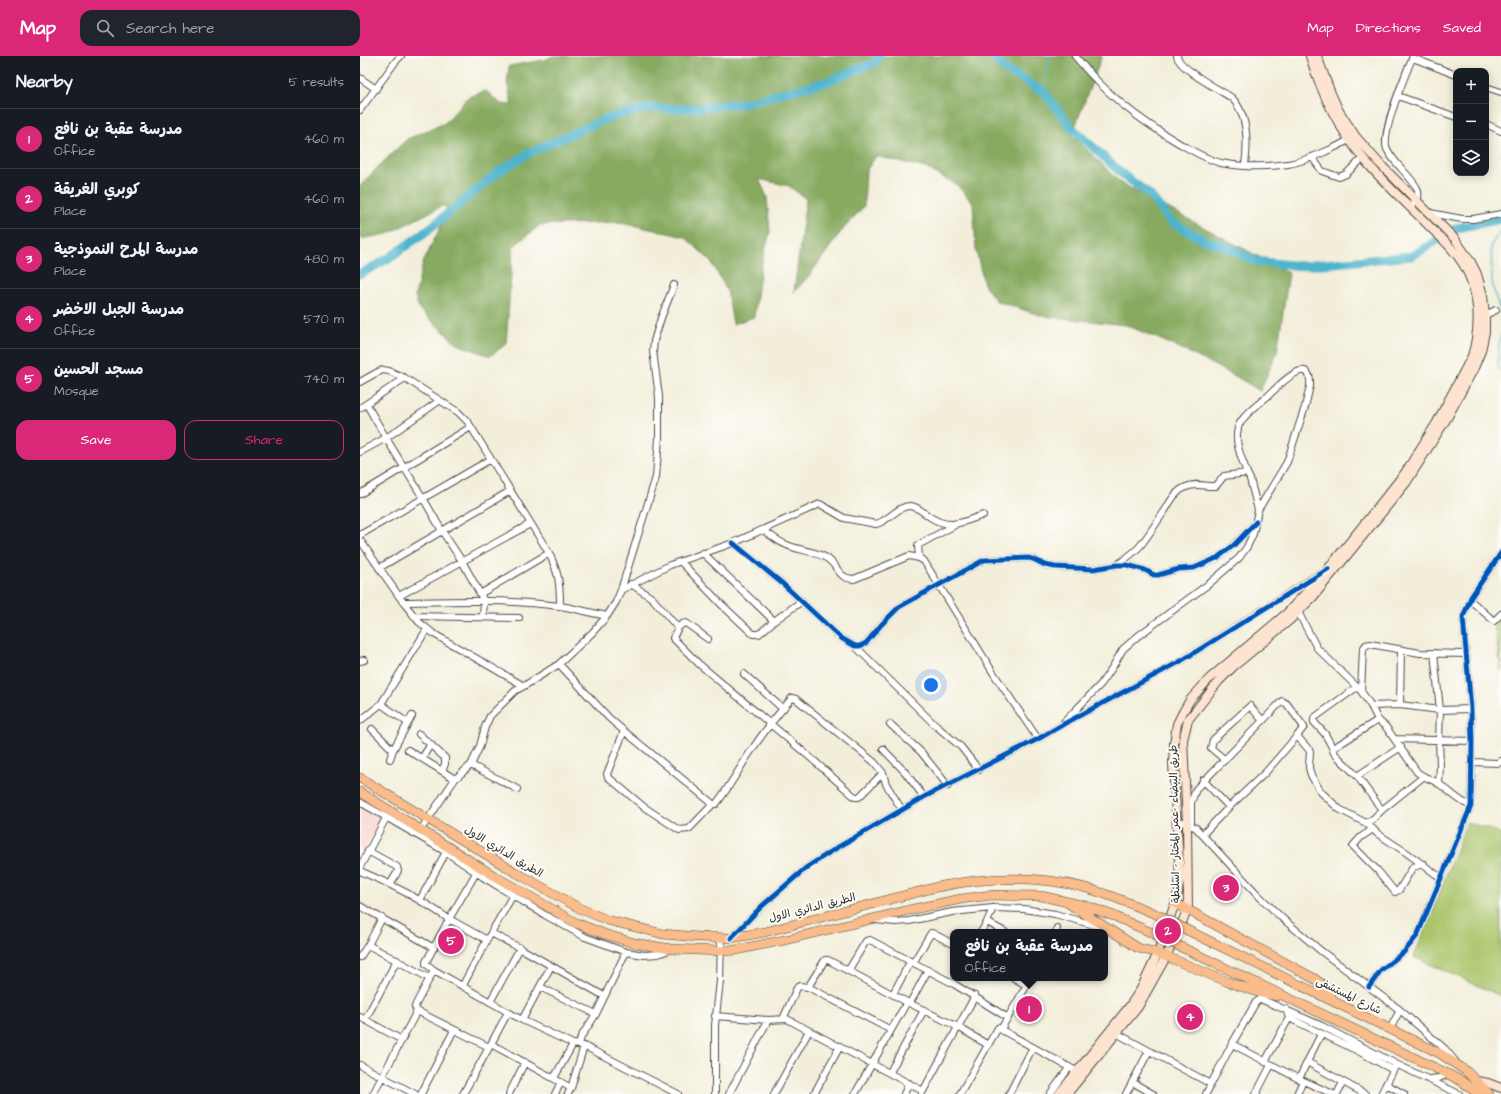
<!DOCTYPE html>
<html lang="en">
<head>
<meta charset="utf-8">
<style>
  :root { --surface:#171b24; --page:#20242c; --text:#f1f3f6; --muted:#9ea1a6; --line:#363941; --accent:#db2777 }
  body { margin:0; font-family:"Architects Daughter","Playpen Sans Arabic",sans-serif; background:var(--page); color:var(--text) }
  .controls { position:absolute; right:12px; top:12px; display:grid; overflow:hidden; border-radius:8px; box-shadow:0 2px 10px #0003 }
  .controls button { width:36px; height:36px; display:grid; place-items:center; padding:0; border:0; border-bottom:1px solid var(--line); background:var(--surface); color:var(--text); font:20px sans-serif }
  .you { position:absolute; left:571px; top:629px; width:14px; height:14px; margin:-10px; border:3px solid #fff; border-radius:50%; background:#1a73e8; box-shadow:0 0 0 6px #1a73e833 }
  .badge { display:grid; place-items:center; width:26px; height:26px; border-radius:50%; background:var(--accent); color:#fff; font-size:13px; font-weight:700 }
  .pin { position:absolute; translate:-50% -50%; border:2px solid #fff; box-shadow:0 1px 4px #0006 }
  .popup { position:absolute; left:590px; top:873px; width:158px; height:52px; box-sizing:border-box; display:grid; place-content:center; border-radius:8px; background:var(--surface); filter:drop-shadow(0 1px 3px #0005); font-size:13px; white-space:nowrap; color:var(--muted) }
  .popup b { font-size:15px; color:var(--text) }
  .popup::after { content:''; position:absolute; left:50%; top:100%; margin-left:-8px; border:8px solid transparent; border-top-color:var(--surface) }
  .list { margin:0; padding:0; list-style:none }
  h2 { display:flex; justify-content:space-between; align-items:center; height:52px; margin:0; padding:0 16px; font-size:17px }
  h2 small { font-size:13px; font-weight:400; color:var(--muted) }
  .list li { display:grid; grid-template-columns:26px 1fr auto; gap:12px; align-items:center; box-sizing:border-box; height:60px; padding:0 16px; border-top:1px solid var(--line) }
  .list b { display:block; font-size:15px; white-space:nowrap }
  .list p { margin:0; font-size:13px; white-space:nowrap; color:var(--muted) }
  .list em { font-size:13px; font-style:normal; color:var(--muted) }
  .actions { display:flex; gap:8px; padding:12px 16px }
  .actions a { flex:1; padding:9px 0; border:1px solid var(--accent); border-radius:12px; text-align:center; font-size:14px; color:var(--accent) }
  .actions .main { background:var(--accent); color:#fff }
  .icon { flex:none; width:22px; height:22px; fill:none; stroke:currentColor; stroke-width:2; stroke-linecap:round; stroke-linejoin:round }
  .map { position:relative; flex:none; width:1141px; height:1038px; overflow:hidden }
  header { display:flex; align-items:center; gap:24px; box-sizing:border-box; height:56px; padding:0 20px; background:var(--accent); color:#fff }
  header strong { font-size:19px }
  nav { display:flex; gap:22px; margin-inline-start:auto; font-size:14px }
  .search { width:280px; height:36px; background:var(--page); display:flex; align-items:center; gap:10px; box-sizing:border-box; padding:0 14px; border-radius:12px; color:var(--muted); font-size:15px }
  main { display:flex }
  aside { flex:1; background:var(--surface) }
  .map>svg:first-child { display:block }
</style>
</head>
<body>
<header>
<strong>Map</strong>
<div class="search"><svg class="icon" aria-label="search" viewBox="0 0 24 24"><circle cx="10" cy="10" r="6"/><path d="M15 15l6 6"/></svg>Search here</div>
<nav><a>Map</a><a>Directions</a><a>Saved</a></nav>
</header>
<main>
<aside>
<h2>Nearby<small>5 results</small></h2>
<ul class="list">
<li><span class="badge">1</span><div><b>مدرسة عقبة بن نافع</b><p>Office</p></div><em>460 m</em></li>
<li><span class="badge">2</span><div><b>كوبري الغريقة</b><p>Place</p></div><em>460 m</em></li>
<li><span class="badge">3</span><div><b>مدرسة المرح النموذجية</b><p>Place</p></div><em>480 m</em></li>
<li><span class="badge">4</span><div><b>مدرسة الجبل الاخضر</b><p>Office</p></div><em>570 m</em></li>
<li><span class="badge">5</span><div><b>مسجد الحسين</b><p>Mosque</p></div><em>740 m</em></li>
</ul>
<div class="actions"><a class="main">Save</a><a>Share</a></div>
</aside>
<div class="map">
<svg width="1141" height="1038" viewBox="0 0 1141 1038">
  <rect width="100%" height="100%" fill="#fdfcf7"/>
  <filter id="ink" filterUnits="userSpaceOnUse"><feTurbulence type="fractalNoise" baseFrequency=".025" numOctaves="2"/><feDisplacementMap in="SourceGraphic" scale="8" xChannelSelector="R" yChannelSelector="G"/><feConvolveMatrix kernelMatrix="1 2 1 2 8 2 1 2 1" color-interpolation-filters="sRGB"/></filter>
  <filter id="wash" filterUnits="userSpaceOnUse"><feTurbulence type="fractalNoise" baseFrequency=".012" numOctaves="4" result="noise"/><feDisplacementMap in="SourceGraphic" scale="16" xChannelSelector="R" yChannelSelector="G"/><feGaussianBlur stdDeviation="0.9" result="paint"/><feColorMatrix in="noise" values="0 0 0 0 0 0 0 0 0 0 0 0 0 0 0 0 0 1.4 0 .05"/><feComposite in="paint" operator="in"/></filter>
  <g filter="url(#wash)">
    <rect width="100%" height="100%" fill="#f3eeda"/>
    <!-- built -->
    <path fill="#f7cfd0" d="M 0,749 L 22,762 L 0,800 Z"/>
    <!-- green -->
    <path fill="#aac56c" stroke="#6a784c" d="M 1141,560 L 1141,615 L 1134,567 Z
      M 1107,766 L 1141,777 L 1141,940 L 1054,901 Z"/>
    <!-- forest -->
    <path fill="#87aa60" stroke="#596a46" d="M 193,0 L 742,0 L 712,79 L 761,127 L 929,217 L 917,296 L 900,335 L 877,321 L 818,291 L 766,269 L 683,260 L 636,245 L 624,228 L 616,194 L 613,147 L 597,129 L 566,112 L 516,100 L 506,115 L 504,150 L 480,177 L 449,220 L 434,236 L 446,143 L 429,130 L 399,123 L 407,141 L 410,176 L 401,211 L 394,261 L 373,268 L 367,235 L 351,205 L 325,181 L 259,166 L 180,169 L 153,191 L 146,288 L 130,300 L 97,288 L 59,253 L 55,240 L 63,207 L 88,155 L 84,149 L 27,178 L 0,183 L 0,130 L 18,111 L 47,83 L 85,67 L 108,41 L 126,35 L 141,48 L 152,49 L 147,27 L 149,10 L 184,4 Z"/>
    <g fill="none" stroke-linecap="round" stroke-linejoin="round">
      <!-- stream -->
      <path stroke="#4db4cc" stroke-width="1.5" d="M 684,36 L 686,18 L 690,0
        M 1141,174 L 1131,189 C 1132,201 1131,213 1132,224 C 1133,235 1137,246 1141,256
        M 1141,277 L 1139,289 L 1138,312 L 1141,314"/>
      <!-- river -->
      <path stroke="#4db4cc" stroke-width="9" d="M 632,0 L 644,13 L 684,36 L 710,70 L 761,117 L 790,139 L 811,166 L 844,184 L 868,191 L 894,205 L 941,210 L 1052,200 L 1097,172 L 1141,163
        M 0,218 L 29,202 L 64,177 L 137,117 L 169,97 L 245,63 L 288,52 L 329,53 L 383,47 L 466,26 L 514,7 L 519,0"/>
    </g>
  </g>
  <g filter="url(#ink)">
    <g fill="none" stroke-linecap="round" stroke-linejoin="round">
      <defs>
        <path id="street" d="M 715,0 C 745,37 776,62 817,86 C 831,94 845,103 861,107 C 882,111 907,111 928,108 C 947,105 975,92 993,82
          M 817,0 C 819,13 860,34 872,42 C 888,59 888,87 885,109
          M 1053,2 L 1096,19
          M 0,22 L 16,33
          M 1126,31 L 1141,36
          M 1038,40 L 1096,61
          M 0,54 L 36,5 L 41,0
          M 1126,68 L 1141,75
          M 952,101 L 962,115 L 979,121 L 986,118 L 1003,102
          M 1051,151 C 1058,145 1060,140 1057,132 C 1049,118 1034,108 1027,93 C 1020,78 1046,17 1053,0
          M 1070,157 L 1102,163 L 1113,163 L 1141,158
          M 1125,259 L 1136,254
          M 0,326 L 16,317 L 23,314 L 29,315 L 45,322 L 98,356 L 108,366 L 189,497 C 199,518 200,527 200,550
          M 7,349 L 26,382 L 63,442 L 82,475 L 102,505 L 124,545 L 123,561
          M 0,352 L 45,322
          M 0,396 L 26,382 L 79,345
          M 0,438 L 111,371
          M 403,474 C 411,479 418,486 427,489 C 440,495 457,495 468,503 C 480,512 477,522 494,523 L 549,500 L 559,502 L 564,505 L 634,618 L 678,683
          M 0,479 L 131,403
          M 0,484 L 43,546 L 59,566 L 74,578 L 164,630 L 155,635 L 130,660 L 125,671 L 120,690 L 111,709 L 95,723 L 60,775
          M 373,487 L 423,528 L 481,582 L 495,590 L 500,590 L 506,587 L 521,569 L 539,551 L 624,504 L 669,502 L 675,504 L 685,509 L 695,511 L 733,513 L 757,509 L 767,509 L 785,514 L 794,519 L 798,519 L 819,513 L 834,512 L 857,502 L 874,489 L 896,466
          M 343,497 L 414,565
          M 559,502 L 558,489 L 595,469
          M 321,506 L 361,548 L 393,578 L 399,578 L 414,565 L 442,545
          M 757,509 C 765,503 774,497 780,490 C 789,479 796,467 804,456 C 810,447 814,436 826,431 C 837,426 845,431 856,430 L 864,420 L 887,417 L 890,423 L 898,454
          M 19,512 L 150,435
          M 271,528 L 292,542 L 318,572
          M 261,534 L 310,509 L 373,487 L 460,448 L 484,462 L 516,468 C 528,466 538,449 551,450 C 558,451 564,457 570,461 C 590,474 603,466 623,459
          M 120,538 L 189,497
          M 39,540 L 170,468
          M 1110,544 L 1134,565 L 1141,558
          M 43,546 C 95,545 147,543 199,550 C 215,552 231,557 247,560
          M 938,556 L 957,592 L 1001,635 L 1011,650 L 1018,664 L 1026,671 L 1057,716 C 1064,722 1072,723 1079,728 C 1090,735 1098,745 1111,750
          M 54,560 L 159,562
          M 348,583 L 326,567 C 318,568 316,576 313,582 L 339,608 L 452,703 L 495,741 L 499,741 L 523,717
          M 495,590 L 574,668 L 601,691 L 619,714
          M 1074,597 L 1080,654 L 1079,684 L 1080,710 L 1079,728
          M 0,605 L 4,604
          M 199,608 L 249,662 L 264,675 L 353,748
          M 384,618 L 423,653
          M 164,630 L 199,608 L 232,577 L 247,560 L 256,546 L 261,534 L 296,421 L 299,382 L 299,341 L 293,295 L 294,285 L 301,262 L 314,229
          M 1001,635 L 1003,593 L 1006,589 L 1010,588 L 1060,597 L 1106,598
          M 21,648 L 48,667
          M 1040,649 L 1041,594
          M 1011,650 L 1040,649 L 1080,654 L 1111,653
          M 1018,664 L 975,691 L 972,691 L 974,697 L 997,720 L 1022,754
          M 0,665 L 21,648 L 67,573
          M 704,666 L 741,628 L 752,612 L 763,593 L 778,580 L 850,527 L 879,502 L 887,491 L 893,478 L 898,454 L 927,406 L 945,351 L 950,330 C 952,295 918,330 909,339 C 900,347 880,361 878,372 C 874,388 882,402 887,417
          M 530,668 L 561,696 L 588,730
          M 12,673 L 33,694
          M 264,675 L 247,718 L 248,721 L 284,751 L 319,774 L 329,773 L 353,748 L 356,748 C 368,733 377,717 387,701 C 400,681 416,660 432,642 L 436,643 L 514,706 L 523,717 L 526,728 L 542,754
          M 59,678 L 85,702 L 85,708 L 82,715
          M 1035,683 L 1112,685
          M 972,691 L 965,678 L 954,666 L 954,662 L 997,631
          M 523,693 L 545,716 L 564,741
          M 48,694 L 95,723
          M 62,702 L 71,688
          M 30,703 L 33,694 L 52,660
          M 865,704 L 851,692 L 853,684 L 890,650 L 903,665
          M 1112,706 L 1139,707 L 1141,705
          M 111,709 L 157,733
          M 997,720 L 1041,691
          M 843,724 L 869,751
          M 0,746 L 86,796 L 123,821 L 185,859 L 225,881 L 266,896 L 284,899 L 298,898 L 309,894
          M 816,765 L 827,767 L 836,772 L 899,840 L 923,863 L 961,895 L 1040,954 L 1085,993 L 1095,1005
          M 831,767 L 831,747 L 836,733 L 922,645 L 927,648 L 944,671 L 937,680 L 950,695 L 949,711 L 950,716 L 952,721 L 961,736 L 979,753 L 1006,767 L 1018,778 L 1047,797 L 1081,822
          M 1006,767 L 1013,763 L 1022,754 L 1063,721
          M 1013,773 L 1001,781 L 993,790 L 1018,815 L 1035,836 L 1039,834 L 1053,811 L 1064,808
          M 843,778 L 869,751 L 905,717 L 937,680
          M 8,795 L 37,811 L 38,815 L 31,827
          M 0,811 L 26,762
          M 0,815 C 34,829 59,842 89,863 L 116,817
          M 60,844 L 86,796
          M 0,850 L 74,892
          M 633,852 L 627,866 L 645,876
          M 22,862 L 8,889 L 69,922
          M 516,864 L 535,866 L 549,865 L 592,856 L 633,852 L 664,853 L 695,858 L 741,871
          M 621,876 L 627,866
          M 696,876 L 697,872
          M 131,877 L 153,839
          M 371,882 L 402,850 L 447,811 L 475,793 L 564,741 L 678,683 L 702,669 L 821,605 L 961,517
          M 0,901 L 8,889
          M 553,907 L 571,877 L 572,877 L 593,888
          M 74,914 L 66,908 L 66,906 L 89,863 L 127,884 L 131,877 L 160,892 L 244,940
          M 488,915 L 506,885 L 510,884 L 594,928 L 648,962
          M 654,922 L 666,929
          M 103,929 L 127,884
          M 180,931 L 236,958
          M 448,931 L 531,974
          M 1009,931 L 1021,914 L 1044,896 L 1057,880 L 1111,750 L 1112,685 L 1111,653 L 1103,561 L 1111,541 L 1141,497
          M 533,938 L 550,906
          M 130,946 L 160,892
          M 550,947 L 568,914
          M 926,953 L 929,962 L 1000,996 L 1033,1014
          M 355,960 L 408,964 L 427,963 L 563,1035
          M 0,961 L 42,984
          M 423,963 L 437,932 L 440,930 L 448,931 L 465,904 L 468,904 L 547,946 L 598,971 L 628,989 L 638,972 L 716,1015
          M 5,964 L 37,904
          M 162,964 L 191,910
          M 641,973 L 671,922
          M 1030,973 L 1040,954
          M 756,977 L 851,1028 L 846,1038
          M 131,988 L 148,956
          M 872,988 L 939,1023 L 947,1006 L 1005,1038
          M 219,989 L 221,981 L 236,958 L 266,896
          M 129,991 L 57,955 L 55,951 L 56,948 L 74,914 L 162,964 L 213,988 L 224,990 L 234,995 L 318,1038
          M 905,1006 L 929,962
          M 947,1006 L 961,978
          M 0,1009 L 55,1038
          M 530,1016 L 564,954
          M 194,1022 L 213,988
          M 939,1023 L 973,1038
          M 1070,1023 L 1079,1022 L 1088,1018
          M 772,1026 L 793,1038
          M 851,1028 L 872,988 L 896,946 L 899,944 L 903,944 L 962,970 L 1036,1008 L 1099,1038
          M 1026,1028 L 1044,1038
          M 562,1037 L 615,940
          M 13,1038 L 57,955
          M 61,1038 L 94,974
          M 103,1038 L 131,988 L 211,1032
          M 149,1038 L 165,1006
          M 195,1038 L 201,1026
          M 208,1038 L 211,1032 L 224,990
          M 355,1038 L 355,969 L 360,925 L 361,882
          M 369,1038 L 408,964
          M 414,1038 L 449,975
          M 454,1038 L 480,990
          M 495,1038 L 547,946
          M 544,1038 L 549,1027
          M 600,1038 L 628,989
          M 649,1038 L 673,991
          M 690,1038 L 709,1012
          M 766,1038 L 789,995
          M 896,1038 L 911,1009
          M 937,1038 L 943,1025
          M 977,1038 L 983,1026
          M 1021,1038 L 1035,1011"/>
        <path id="secondary" d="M 1117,1025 L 1128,1027 L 1141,1032
          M 699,1038 L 769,951 L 781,933 L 798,897 L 815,847 L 818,836 L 820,822 L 813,708 L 814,687 L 817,668 L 823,656 L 830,644 L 850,622 L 927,557 L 968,513 L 1045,417 L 1076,368 L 1112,300 C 1121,270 1120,236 1103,208 C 1095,195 1084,184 1073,174 C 1050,150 1024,128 1003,102 C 978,72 961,36 950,0
          M 707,1038 L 778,951 L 806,901 L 828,853 L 827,767 L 823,684 L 828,664 L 859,625 L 873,611 L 930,564 L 953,541 L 1046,427 L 1087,362 L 1114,312 L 1121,295 L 1125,276 L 1125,259 L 1123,239 L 1117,218 L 1111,206 L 1095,183 L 1019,107 L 996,81 L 979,55 L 970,35 L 957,0"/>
        <path id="primary" d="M 0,722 L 155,816 L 221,853 L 247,864 L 303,878 L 338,881 L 371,882 L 405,876 L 577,831 C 626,821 677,819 726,832 C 751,839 774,849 798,859
          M 0,736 L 136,821 L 216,867 L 244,878 L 274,887 L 311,893 L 361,895 L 376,894 L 425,884 L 549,854 L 601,843 L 632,839 L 681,840 L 726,850 L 754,860 L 790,876
          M 708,847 L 778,892 L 798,897 L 868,926 L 898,936 L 917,940
          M 815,847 L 955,923 C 964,929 968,934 973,944
          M 829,875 L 1081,998 L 1106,1015 L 1129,1038
          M 821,891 L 1088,1018 L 1103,1026 L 1118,1038"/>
      </defs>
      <!-- street casing -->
      <use href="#street" stroke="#494845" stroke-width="8"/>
      <!-- secondary casing -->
      <use href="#secondary" stroke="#494845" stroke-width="10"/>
      <!-- primary casing -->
      <use href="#primary" stroke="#494845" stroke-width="10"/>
      <!-- street -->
      <use href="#street" stroke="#fff" stroke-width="6"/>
      <!-- secondary -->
      <use href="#secondary" stroke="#fde4d0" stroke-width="8"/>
      <!-- primary -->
      <use href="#primary" stroke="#f9bc8a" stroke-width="9"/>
      <defs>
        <path id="primary-bridge" d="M 798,859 L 829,875
          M 790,876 L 821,891"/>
      </defs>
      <!-- primary-bridge casing -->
      <use href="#primary-bridge" stroke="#494845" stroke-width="10" stroke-linecap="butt"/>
      <!-- primary-bridge -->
      <use href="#primary-bridge" stroke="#f9bc8a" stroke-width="9"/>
      <defs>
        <path id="cycleway" d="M 373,487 L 423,528 L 481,582 L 495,590 L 500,590 L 506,587 L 521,569 L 539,551 L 624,504 L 669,502 L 675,504 L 685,509 L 695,511 L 733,513 L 757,509 L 767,509 L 785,514 L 794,519 L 798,519 L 819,513 L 834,512 L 857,502 L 874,489 L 896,466
          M 371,882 L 402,850 L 447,811 L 475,793 L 564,741 L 678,683 L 702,669 L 821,605 L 968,513
          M 1009,931 L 1021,914 L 1044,896 L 1057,880 L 1111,750 L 1112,685 L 1111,653 L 1103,561 L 1111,541 L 1141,497"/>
      </defs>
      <!-- cycleway casing -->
      <use href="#cycleway" stroke="#fdfcf7" stroke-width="8"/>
      <!-- cycleway -->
      <use href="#cycleway" stroke="#0057b8" stroke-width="5"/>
    </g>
  </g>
  <g text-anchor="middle" stroke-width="4" stroke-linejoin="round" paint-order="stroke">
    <!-- street labels -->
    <g font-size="11" fill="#2b2b2b" stroke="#fdfcf7">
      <text transform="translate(814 768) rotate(-91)" y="4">طريق البيضاء -عمر المختار - اسلنطة</text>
      <text transform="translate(144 795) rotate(31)" y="4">الطريق الدائري الاول</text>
      <text transform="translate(452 851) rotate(-14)" y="4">الطريق الدائري الاول</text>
      <text transform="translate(989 939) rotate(26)" y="4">شارع المستشفى</text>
    </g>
  </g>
</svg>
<div class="controls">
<button>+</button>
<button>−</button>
<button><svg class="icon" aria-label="layers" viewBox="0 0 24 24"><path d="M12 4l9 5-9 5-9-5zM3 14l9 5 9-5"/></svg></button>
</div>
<div class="you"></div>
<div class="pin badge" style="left:669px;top:953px">1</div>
<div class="popup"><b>مدرسة عقبة بن نافع</b>Office</div>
<div class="pin badge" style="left:808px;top:875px">2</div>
<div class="pin badge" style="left:866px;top:832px">3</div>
<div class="pin badge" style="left:830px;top:961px">4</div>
<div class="pin badge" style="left:91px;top:885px">5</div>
</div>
</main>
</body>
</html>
